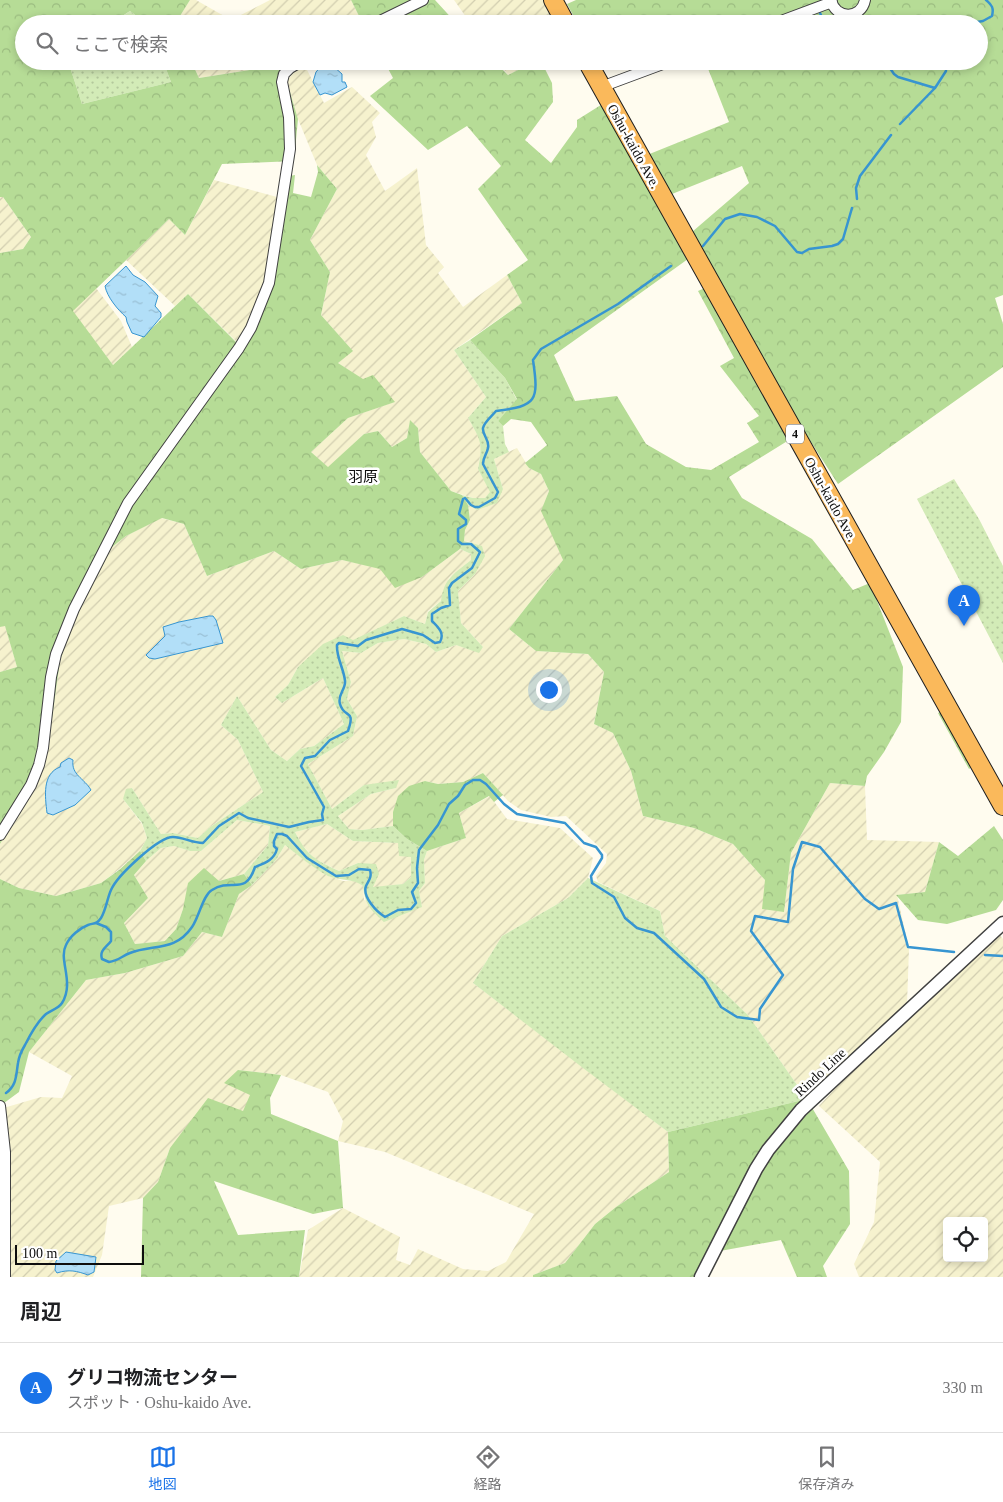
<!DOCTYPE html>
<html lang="ja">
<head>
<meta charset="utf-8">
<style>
  :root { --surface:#fff; --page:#f6f6f6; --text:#202124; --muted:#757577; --line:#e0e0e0; --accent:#1a73e8 }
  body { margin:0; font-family:"Times New Roman","Noto Sans JP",serif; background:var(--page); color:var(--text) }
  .controls { position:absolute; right:15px; bottom:15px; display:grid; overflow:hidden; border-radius:5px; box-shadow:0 2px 8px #0003 }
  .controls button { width:45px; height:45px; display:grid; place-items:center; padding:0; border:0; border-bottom:1px solid var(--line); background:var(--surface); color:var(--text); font:25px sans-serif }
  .scale { position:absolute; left:15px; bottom:12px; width:129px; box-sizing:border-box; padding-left:5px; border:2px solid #0e0e0e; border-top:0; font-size:14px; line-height:18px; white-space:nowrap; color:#0e0e0e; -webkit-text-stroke:4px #fff; paint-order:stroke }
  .you { position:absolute; left:548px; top:689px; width:18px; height:18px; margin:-12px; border:4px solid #fff; border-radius:50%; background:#1a73e8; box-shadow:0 0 0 8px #1a73e833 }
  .badge { display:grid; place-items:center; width:32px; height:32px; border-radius:50%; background:var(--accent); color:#fff; font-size:16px; font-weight:700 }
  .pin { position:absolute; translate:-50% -41px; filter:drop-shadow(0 1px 2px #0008) }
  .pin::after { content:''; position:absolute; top:26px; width:18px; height:15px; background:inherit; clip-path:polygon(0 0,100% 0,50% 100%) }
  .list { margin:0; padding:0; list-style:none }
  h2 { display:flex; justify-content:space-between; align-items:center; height:65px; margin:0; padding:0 20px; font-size:21px }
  h2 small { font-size:16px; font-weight:400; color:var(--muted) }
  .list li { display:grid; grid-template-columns:32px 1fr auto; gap:15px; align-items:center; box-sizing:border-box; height:90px; padding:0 20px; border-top:1px solid var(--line) }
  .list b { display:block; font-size:19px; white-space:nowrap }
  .list p { margin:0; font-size:16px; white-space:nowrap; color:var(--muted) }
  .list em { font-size:16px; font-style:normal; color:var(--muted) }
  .icon { flex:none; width:28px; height:28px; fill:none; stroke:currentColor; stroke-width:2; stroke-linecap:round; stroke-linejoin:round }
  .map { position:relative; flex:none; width:1003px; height:1277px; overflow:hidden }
  .search { position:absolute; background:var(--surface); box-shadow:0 2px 8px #0003; left:15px; right:15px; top:15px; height:55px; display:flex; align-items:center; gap:12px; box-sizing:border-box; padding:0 18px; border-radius:28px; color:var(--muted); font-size:19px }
  .sheet { height:155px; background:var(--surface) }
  nav { display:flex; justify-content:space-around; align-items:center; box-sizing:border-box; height:70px; border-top:1px solid var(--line); background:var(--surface); font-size:14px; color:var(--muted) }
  nav a { display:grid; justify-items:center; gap:2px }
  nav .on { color:var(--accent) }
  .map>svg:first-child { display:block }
</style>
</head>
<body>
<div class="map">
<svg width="1003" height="1277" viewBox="0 0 1003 1277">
  <defs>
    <pattern id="farmland-furrows" width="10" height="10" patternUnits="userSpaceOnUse" patternTransform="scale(1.25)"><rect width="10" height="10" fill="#f6f2ce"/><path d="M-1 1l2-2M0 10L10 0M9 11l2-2" fill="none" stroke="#d2ceb0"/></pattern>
    <pattern id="grass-dots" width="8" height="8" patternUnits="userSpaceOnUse" patternTransform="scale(1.25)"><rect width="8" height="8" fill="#d3ebb7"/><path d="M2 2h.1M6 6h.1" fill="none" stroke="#b4c89c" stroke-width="1.8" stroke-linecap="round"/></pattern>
    <pattern id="forest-crowns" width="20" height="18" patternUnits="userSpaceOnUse" patternTransform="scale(1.25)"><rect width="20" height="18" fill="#b6dc96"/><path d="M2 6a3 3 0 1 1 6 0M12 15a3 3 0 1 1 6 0" fill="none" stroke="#9bbc80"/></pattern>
    <pattern id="water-ripples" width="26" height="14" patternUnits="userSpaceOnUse" patternTransform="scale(1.25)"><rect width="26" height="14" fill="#b2dff8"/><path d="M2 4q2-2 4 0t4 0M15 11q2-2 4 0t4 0" fill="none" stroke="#98bed3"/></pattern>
  </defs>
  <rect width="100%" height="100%" fill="#fffcef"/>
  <!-- farmland -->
  <path fill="url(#farmland-furrows)" fill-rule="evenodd" d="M 190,0 L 196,0 L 231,20 L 270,0 L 351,0 L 363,24 L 175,24 Z
    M 454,0 L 543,0 L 556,24 L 471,24 Z
    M 191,61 L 290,61 L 282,65 L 199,78 Z
    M 498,61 L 536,61 L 508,75 Z
    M 305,66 L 324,103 L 352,87 L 380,113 L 372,122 L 376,137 L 366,155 L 385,191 L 417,168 L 426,245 L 444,267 L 438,273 L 463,307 L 507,275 L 522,303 L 454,350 L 486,397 L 468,418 L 480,439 L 481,450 L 478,469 L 491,492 L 485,498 L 473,498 L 451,491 L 420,452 L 418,428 L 410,421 L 407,438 L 392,447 L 378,431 L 364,434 L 328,468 L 311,452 L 348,418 L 394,402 L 338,363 L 352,350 L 321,315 L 330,272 L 310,240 L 337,189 L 317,165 L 298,119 L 287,81 L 294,72 Z
    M 214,180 L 277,197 L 266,280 L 249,326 L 238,343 L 188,294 L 175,306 L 126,260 L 169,219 L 185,235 Z
    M 0,197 L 3,197 L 31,237 L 23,249 L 0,253 Z
    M 96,288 L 121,321 L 132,347 L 113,365 L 72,311 Z
    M 517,448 L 529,468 L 541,474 L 549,491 L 542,510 L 563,560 L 509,629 L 536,651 L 588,654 L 604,672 L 594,724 L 613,733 L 631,771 L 643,816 L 694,828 L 733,844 L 765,880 L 784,912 L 791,853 L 830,783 L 865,786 L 867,840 L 939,842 L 925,892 L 897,895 L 909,949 L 907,1004 L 807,1099 L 748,1015 L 665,936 L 660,911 L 598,882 L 596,876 L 606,863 L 607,854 L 566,816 L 551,817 L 521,810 L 508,801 L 483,773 L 463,782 L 438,784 L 425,781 L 393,812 L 393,826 L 362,830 L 349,829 L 338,816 L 371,794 L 396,788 L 364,785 L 332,809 L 308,764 L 353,736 L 357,716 L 347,699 L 351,682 L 342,651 L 361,653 L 378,643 L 404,639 L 426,644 L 436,652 L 456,645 L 478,652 L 483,647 L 461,623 L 458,591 L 475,574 L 471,542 L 464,541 L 465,530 L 470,520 L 468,505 L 477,510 L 503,489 L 494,459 Z
    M 161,518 L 184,524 L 207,576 L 274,551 L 301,569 L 342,560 L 422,577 L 460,549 L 471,554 L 471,560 L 449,578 L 441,601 L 428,611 L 425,624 L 404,616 L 298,667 L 288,685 L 275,697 L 282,703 L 323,678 L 344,724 L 314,746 L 300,749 L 287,761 L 271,750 L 237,696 L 221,725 L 238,740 L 263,792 L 210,827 L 198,838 L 173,833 L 161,834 L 132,788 L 123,799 L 142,824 L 147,838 L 140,851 L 118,870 L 101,883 L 56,896 L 19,888 L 0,879 L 0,844 L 38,781 L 48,747 L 60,661 L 71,627 L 112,547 L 126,536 Z
    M 5,625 L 17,667 L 0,672 L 0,627 Z
    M 490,796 L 507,819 L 560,828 L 593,858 L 588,878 L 568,898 L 502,936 L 473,983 L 668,1132 L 669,1172 L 616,1207 L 595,1224 L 565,1263 L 533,1275 L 533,1277 L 299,1277 L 308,1230 L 343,1208 L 400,1237 L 396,1260 L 410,1265 L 418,1249 L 463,1269 L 488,1271 L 506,1262 L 534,1214 L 385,1152 L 338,1141 L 343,1121 L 328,1092 L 281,1075 L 238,1070 L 251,1095 L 243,1112 L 170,1148 L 158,1182 L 143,1198 L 109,1206 L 102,1255 L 93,1277 L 0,1277 L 0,1109 L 41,1097 L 62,1098 L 72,1076 L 29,1052 L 86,980 L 125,973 L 183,956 L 202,932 L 222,937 L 239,894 L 252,885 L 276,860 L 285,845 L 311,865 L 329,876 L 343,881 L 357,881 L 363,886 L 364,900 L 422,907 L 419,891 L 425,883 L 424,860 L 427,851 L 466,838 L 459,813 Z
    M 237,820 L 270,826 L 268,845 L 244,874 L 219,881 L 183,909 L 176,929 L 165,941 L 135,944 L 124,923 L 148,898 L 134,875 L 146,861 L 161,848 L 174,846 L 190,851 L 201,851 Z
    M 327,824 L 353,841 L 398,843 L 411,857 L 411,877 L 403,884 L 372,888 L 358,863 L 339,871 L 315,859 L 302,845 L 295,832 Z
    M 1000,935 L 1003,939 L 1003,1277 L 859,1277 L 854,1264 L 874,1222 L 880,1162 L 819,1106 L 863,1058 ZM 947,1221 L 984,1221 L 984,1258 L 947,1258 Z"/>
  <!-- grass -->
  <path fill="url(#grass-dots)" fill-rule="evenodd" d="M 130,11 L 147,24 L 111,24 Z
    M 68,61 L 163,61 L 171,82 L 82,104 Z
    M 470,340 L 505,378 L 517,400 L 498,421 L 503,426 L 505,444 L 509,452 L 494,459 L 503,489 L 497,503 L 477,510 L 468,505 L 462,495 L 473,498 L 485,498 L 490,492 L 478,469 C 483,442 481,441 468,418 L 486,397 L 454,350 Z
    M 954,479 L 979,519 L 1003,566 L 1003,663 L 917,499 Z
    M 464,541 L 482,546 L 485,556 L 475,574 L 458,591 L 461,623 L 483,647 L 479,653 L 456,645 L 436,652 L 426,644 L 404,639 L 378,643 L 361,653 L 342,651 L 351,682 L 347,699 L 357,716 L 353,736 L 308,764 L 332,809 L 364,785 L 399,780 L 396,788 L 371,794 L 338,816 L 349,829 L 362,830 L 393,826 L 407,839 L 427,851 L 424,860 L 425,883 L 419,891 L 422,907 L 384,922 C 370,909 365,905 363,886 C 353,878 340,881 328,876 C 313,868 299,856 285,845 L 276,860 L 252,885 L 244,874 L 268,845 L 270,826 L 237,820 L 201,851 L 190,851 L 174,846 L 161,848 L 146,861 L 140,851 L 147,838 L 142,823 L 123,799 L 126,789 L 132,788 L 161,834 L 173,833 L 198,838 L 210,827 L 263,792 L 238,740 L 221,725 L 237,696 L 271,750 L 287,761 L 300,749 L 314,746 L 344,724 L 323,678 L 282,703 L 275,697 L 288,685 L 298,667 L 323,644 L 343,635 L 353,640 L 404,616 L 425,624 L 428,612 L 441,601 C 444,578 454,574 471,560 L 471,554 L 460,549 ZM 327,824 L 353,841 L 398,843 L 399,856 L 411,857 L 411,877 L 403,884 L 373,887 L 379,874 L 376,864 L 358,863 L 339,871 C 316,860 307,856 295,832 Z
    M 588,878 L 660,911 L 665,936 L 748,1015 L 807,1099 L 668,1132 L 583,1068 L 473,983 L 502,936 L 568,898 Z"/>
  <!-- forest -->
  <path fill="url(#forest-crowns)" d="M 0,0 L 190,0 L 175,24 L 147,24 L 130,11 L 110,24 L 24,24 L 24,61 L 68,61 L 82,104 L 171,82 L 163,61 L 191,61 L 199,78 L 282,65 L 298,119 L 294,161 L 222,164 L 185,235 L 169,219 L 73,311 L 113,365 L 188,294 L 237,343 L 271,284 L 289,176 L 295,175 L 293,193 L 311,197 L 318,172 L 317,165 L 337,189 L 310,240 L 330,272 L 321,315 L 353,351 L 338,363 L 363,379 L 373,375 L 395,402 L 348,418 L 311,452 L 328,467 L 364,434 L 378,431 L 392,447 L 407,438 L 410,420 L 418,428 L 420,452 L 451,491 L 462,495 L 468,505 L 470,520 L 465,530 L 464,541 L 460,549 L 422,577 L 395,588 L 380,569 L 342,560 L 301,569 L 274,551 L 207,576 L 184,524 L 162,518 L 126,536 L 112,547 L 71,627 L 60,661 L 48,747 L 38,781 L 0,844 L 0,672 L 17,667 L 5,626 L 0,627 L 0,253 L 23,249 L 31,237 L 3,197 L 0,197 Z
    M 351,0 L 435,0 L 457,24 L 363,24 Z
    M 576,0 L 1003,0 L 1003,295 L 995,298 L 1003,324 L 1003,367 L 838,484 C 785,403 735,319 692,232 L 749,183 L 742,166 L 672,194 L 647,155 L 729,122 L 705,61 L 979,61 L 979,24 L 578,24 L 567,4 Z
    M 384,61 L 494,61 L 508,75 L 536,61 L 541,61 L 552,83 L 553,102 L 525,140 L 551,163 L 577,127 L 577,120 L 604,103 L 688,259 L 554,355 L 575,401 L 617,396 L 646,444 L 686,467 L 711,470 L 759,442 L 747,423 L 759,416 L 720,366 L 734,358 L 698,291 L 707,287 L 789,440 L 729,477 L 742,498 L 812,539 L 853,590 L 870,583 L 903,667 L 901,722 L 884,752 L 867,776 L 865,786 L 830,783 L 791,853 L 784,912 L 762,909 L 765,880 L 733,844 L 694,828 L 643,816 L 631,771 L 613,733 L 594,724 L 604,672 L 588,654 L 536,651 L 509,629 L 563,560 L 541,511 L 549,491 L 541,474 L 529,468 L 525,463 L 547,445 L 531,422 L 511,419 L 503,426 L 498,421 L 517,399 L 505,378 L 470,340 L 522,303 L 507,275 L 528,260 L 478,189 L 501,166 L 467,126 L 428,150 L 370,96 L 393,78 Z
    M 942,711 L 973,766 L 969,769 L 938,713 Z
    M 483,773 L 503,795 L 494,802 L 489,796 L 459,813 L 466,838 L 427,851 L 407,839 L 393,826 L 393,812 L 398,796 L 409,786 L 425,781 L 438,784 L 463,782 Z
    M 994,826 L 1003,840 L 1003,900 L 996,910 L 947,924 L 918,920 L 896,895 L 925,892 L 939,842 L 958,856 Z
    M 140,851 L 146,861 L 134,875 L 148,898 L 124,923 L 135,944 L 165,941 L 176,929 L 183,909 L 188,883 L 204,868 L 219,881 L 244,874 L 252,885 L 239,894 L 222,937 L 202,932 L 183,956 L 125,973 L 86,980 L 29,1052 L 19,1092 L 0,1106 L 0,879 L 19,888 L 56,896 L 101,883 L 119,870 Z
    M 238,1070 L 281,1075 L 270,1098 L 271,1114 L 338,1141 L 343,1208 L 313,1214 L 214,1181 L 238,1235 L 305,1230 L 299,1277 L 141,1277 L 143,1198 L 158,1182 L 170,1148 L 208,1098 L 243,1111 L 250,1095 L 224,1083 Z
    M 807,1099 L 849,1171 L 850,1224 L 823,1266 L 827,1277 L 797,1277 L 781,1240 L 709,1253 L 699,1277 L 533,1277 L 533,1275 L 565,1263 L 595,1224 L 616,1207 L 669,1172 L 668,1132 Z"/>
  <!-- water -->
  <path fill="url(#water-ripples)" stroke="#3795d1" d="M 323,64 L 333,66 L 342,74 L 342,82 L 345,82 L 347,87 L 332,95 L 325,93 L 320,95 L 313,82 L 316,72 Z
    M 126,266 L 133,275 L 145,282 L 158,296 L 155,306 L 161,313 L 161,317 L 144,337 L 132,333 L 127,322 L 126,317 C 118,310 107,297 105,286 Z
    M 209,616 L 213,616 L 216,620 L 223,643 L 155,659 L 149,658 L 146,655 L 165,636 L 163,627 L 179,622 Z
    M 69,758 L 73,760 C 71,775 84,778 91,790 L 75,805 L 53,815 L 47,813 C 45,796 42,774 60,767 L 61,763 Z
    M 66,1252 L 96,1257 L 94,1272 L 88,1275 C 77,1271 69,1269 57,1273 L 55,1270 L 56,1261 Z"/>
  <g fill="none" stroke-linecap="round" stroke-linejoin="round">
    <!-- stream -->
    <path stroke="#3795d1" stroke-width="2.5" d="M 820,13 L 825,24
      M 965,24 L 983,21 L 992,16 C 994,8 992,5 986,0
      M 885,61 L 894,74 L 898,77 L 935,88 L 946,71 L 945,61
      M 900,124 L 934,89
      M 857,199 L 856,188 L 860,176 L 891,135
      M 703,246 L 725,219 L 740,214 L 757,217 L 775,226 L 797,252 L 802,253 L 809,249 L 832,246 L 838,244 L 843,239 L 852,208
      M 96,923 L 106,927 L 111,932 L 111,941 C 107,947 99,950 102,959 L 109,962 C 118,961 122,956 130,953 C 153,944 175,952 192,927 C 199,917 203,895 212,890 C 232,877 245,897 255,867 C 265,863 274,860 277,849 L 274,846 L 274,841 L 277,834 L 282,834 L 287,836 L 307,858 L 336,876 L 349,875 L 359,869 L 370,870 C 372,877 369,880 366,886 C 362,897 377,912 385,917 L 398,910 L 411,909 L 416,903 L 412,892 L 418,883 L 417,868 L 419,850 L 438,825 L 449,804 L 458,796 L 465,785 L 473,780 L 480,780 L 486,784 L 504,804 L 517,814 L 565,823 L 584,843 L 596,847 L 602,855 L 602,858 L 591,876 L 592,883 L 614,897 L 625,918 L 637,928 L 654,933 L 704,979 L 721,1007 L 737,1017 L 759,1020 L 760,1009 L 783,975 L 751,931 L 755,916 L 788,922 L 793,869 L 802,842 L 820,847 L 865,899 L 879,909 L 896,903 L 908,947 L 954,952
      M 985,955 L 1003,956
      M 6,1093 C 17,1085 16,1075 18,1063 C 19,1056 22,1050 25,1045 C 30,1035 38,1021 46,1014 C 51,1010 58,1009 62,1003 C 75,982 58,960 66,945 C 70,936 80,928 88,925 C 94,923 97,924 101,918 C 106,910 107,899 111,890 C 117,876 158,837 173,837 C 183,837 192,843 203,843 L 219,826 L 239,813 L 248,818 L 289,827 L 309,822 L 323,820 L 322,814 L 324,807 L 301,766 L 305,758 L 315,756 L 330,740 L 348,731 C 356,708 344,719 340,704 C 337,695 346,689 345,681 C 344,669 336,657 337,645 L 339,643 L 358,646 L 366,640 L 402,629 L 423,635 L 435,643 L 440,642 C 445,633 438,627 432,621 L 432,614 L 441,608 L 450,605 L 449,588 L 452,583 L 472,568 L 480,552 L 471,544 L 462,544 L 458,541 L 458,529 L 466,524 L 466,520 L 459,514 L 463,499 L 465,498 L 471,505 L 475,507 L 479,507 L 495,498 L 498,492 L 483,464 C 483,457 487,454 488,448 C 490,440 482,435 483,428 C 484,422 492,416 496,411 C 537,406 539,401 533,360 L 541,349 L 618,304 L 671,266"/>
    <defs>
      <path id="minor" d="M 831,0 C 835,19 861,20 865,0
        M 374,24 L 423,0
        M 773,24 L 832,2
        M 601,87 L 671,61
        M 0,835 L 31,785 L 39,765 L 43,748 L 51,677 L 56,654 L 74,609 L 128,503 L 239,348 L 251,328 L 269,283 L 290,149 L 289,117 L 282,82 L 284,74 L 290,68 L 302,61
        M 0,1106 L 5,1152 L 5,1277"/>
      <path id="tertiary" d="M 701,1277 L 756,1169 L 768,1150 L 801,1110 L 1003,923"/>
      <path id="trunk" d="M 553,0 L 566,24
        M 587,61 L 1003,806"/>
    </defs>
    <!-- minor casing -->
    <use href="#minor" stroke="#414141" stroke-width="12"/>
    <!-- tertiary casing -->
    <use href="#tertiary" stroke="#414141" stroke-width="15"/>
    <!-- trunk casing -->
    <use href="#trunk" stroke="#1f1f1f" stroke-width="20"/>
    <!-- minor -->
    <use href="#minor" stroke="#fff" stroke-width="10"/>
    <!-- tertiary -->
    <use href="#tertiary" stroke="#fff" stroke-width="12"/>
    <!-- trunk -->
    <use href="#trunk" stroke="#fab95b" stroke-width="18"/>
  </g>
  <g text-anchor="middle" stroke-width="5" stroke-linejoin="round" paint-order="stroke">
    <!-- shield labels -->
    <rect fill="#fff" stroke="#565656" stroke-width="1" x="786" y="424.5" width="18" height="19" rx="4"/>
    <g font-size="12" font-weight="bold" fill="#0e0e0e">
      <text x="795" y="438">4</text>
    </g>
    <!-- street labels -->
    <g font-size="14" fill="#0e0e0e" stroke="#fff">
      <text transform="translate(634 146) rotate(61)" y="5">Oshu-kaido Ave.</text>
      <text transform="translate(831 499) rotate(61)" y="5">Oshu-kaido Ave.</text>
      <text transform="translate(820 1072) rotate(-43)" y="5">Rindo Line</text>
    </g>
    <!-- neighbourhood labels -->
    <g font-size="15" fill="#0e0e0e" stroke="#fff">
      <text x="363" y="482">羽原</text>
    </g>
  </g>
</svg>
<div class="controls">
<button><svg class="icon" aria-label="locate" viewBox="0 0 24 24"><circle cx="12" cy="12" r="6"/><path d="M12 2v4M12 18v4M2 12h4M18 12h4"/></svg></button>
</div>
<div class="scale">100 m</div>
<div class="you"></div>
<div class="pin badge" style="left:964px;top:626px">A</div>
<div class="search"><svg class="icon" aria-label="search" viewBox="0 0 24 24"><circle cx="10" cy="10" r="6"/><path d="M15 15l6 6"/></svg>ここで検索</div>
</div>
<section class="sheet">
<h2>周辺<small></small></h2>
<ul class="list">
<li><span class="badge">A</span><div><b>グリコ物流センター</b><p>スポット · Oshu-kaido Ave.</p></div><em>330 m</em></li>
</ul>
</section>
<nav>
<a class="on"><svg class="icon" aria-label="map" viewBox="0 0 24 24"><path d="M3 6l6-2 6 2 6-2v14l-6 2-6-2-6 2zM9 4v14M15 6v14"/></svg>地図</a>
<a><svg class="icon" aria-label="directions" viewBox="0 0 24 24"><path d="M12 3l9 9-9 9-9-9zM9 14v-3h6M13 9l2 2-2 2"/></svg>経路</a>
<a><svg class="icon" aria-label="saved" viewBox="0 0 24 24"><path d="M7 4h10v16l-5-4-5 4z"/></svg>保存済み</a>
</nav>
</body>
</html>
